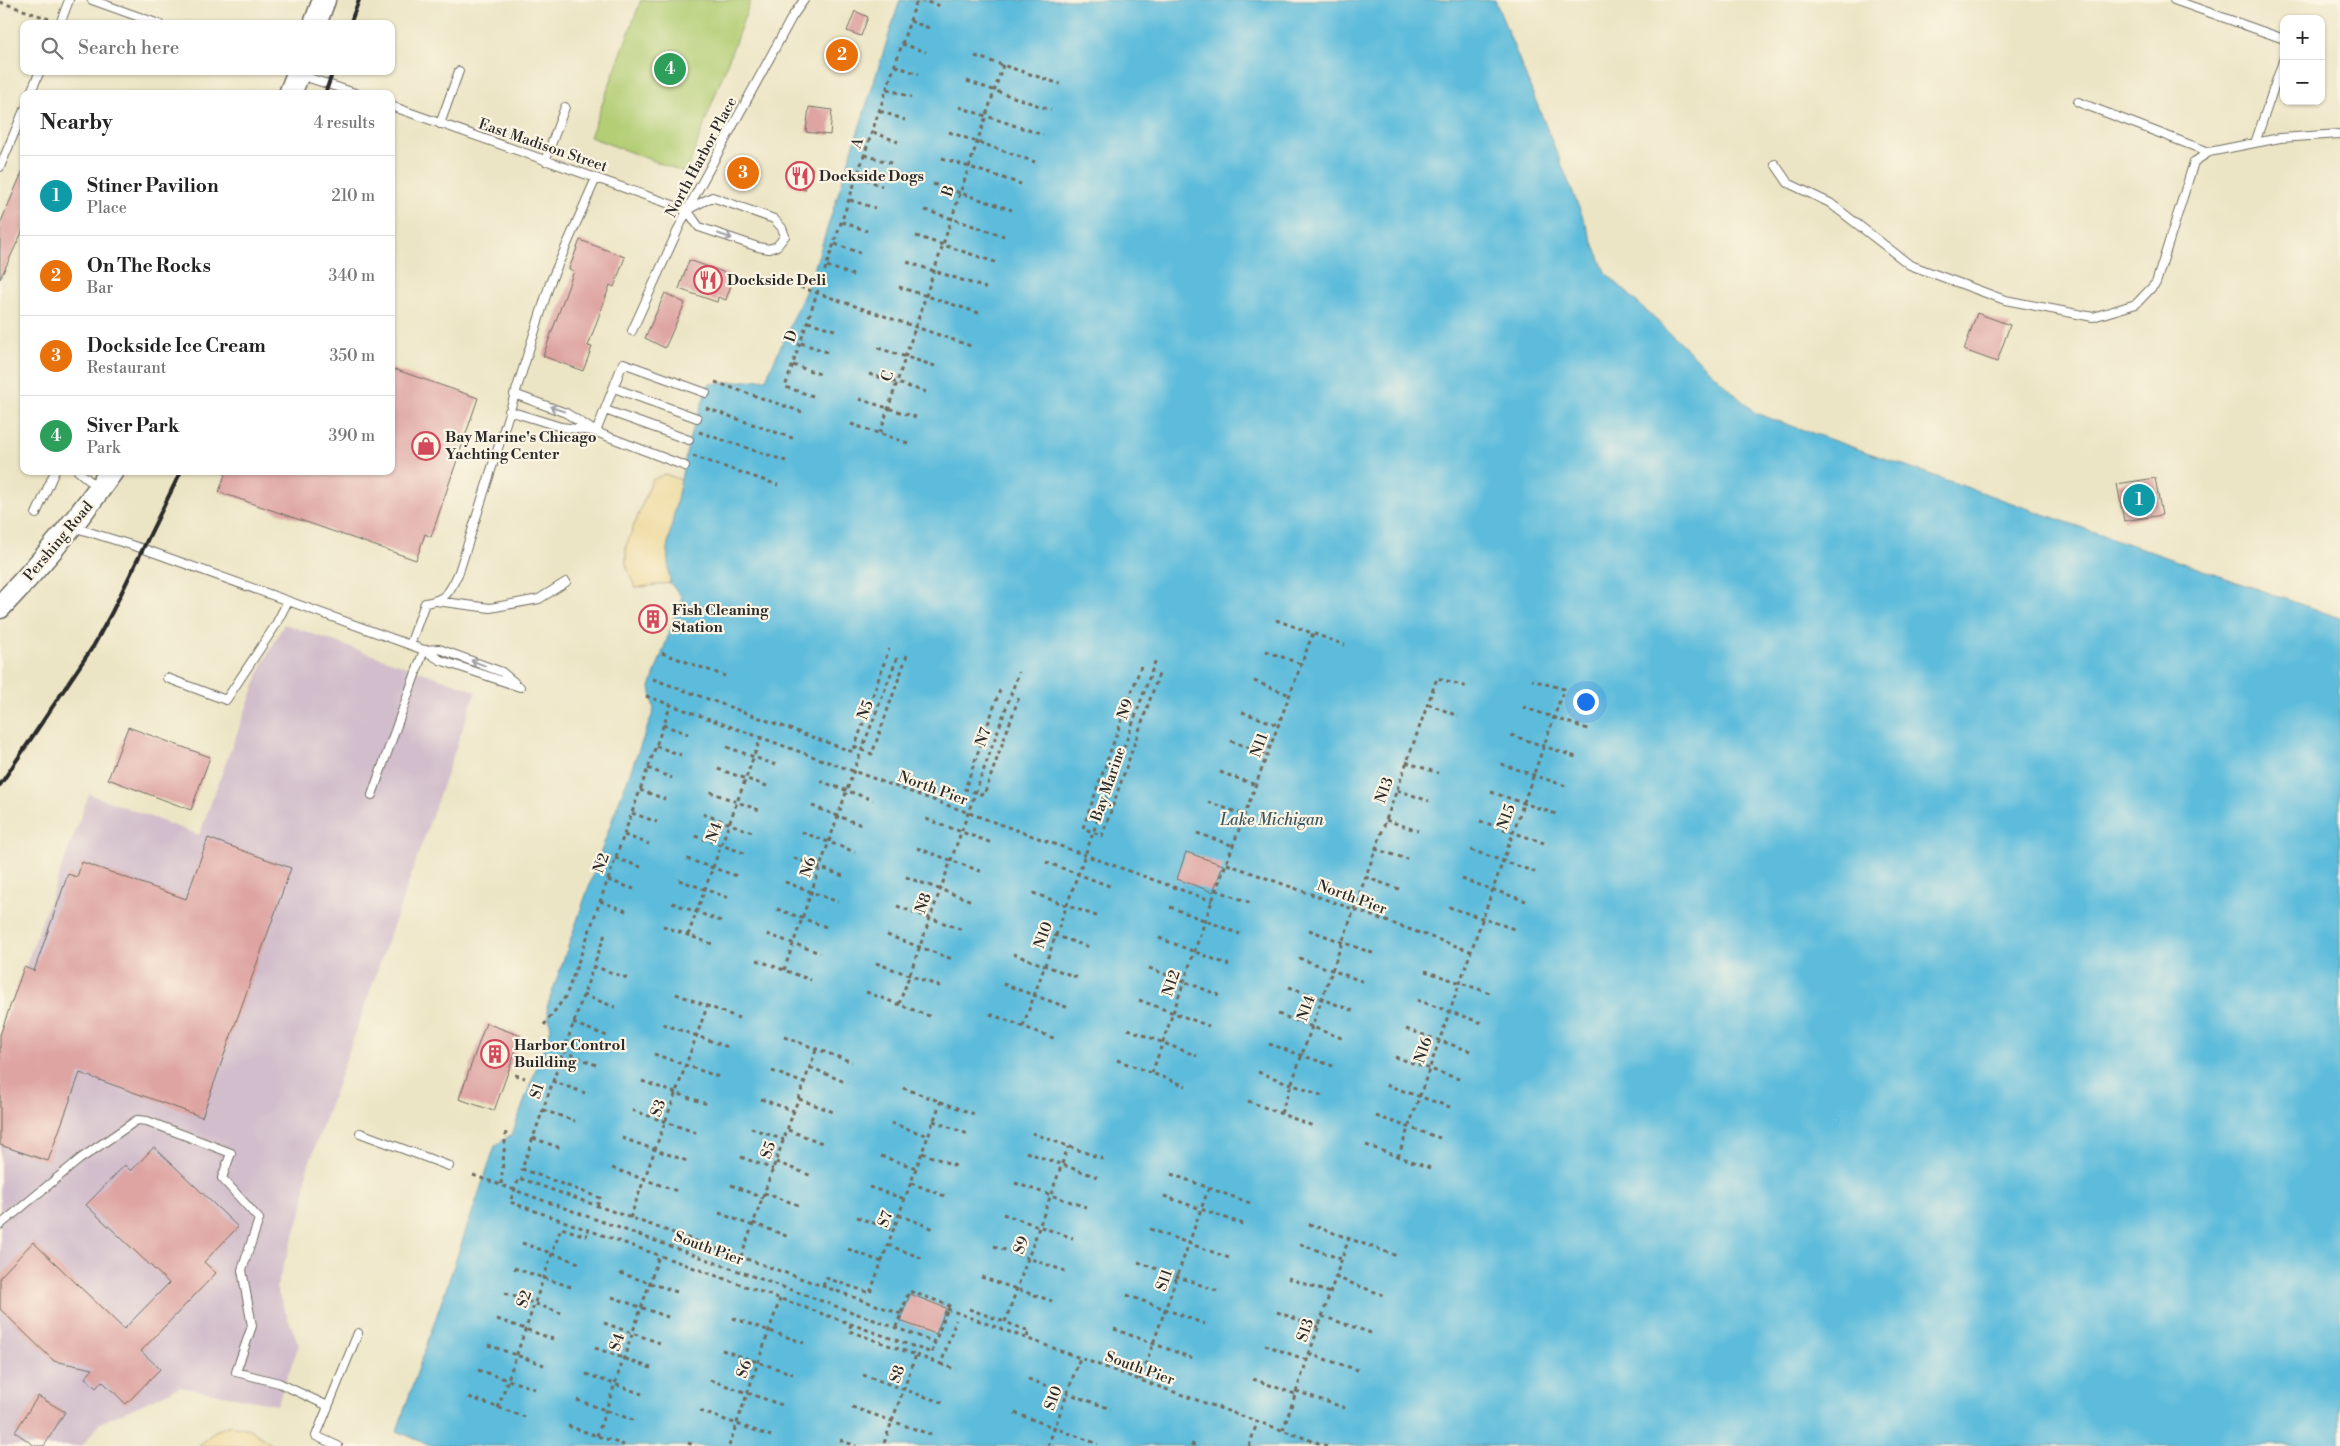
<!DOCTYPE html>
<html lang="en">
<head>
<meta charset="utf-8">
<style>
  :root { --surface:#fff; --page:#f2f2f2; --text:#222; --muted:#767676; --line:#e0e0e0; --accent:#d1495b }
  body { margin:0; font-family:"Libre Bodoni",serif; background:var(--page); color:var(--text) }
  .controls { position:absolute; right:15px; top:15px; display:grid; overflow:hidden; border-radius:10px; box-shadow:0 1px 4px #0004 }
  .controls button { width:45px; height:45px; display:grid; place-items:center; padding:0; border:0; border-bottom:1px solid var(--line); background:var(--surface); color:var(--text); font:25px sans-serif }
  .you { position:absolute; left:1585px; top:701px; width:18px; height:18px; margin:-12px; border:4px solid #fff; border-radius:50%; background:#1a73e8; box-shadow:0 0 0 8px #1a73e833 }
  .badge { display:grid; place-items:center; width:32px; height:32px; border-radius:50%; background:var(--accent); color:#fff; font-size:16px; font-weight:700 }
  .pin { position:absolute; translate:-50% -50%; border:2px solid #fff; box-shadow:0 1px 5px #0006 }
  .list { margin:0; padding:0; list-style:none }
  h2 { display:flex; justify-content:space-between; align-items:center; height:65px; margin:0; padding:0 20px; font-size:21px }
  h2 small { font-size:16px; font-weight:400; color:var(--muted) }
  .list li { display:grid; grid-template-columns:32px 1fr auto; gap:15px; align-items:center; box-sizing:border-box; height:80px; padding:0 20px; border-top:1px solid var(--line) }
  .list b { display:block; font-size:19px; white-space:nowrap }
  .list p { margin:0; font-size:16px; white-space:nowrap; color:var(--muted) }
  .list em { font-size:16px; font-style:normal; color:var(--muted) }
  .icon { flex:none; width:28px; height:28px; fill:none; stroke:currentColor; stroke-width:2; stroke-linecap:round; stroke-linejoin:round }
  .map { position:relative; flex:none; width:2340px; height:1446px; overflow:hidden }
  .search { position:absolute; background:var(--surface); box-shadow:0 1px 4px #0004; left:20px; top:20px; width:375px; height:55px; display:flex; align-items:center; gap:12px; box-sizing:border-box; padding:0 18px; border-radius:10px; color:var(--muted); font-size:19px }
  .panel { position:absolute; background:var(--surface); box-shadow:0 1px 4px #0004; left:20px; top:90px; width:375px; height:385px; border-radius:10px }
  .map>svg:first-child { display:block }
</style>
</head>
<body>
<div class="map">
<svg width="2340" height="1446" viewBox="0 0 2340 1446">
  <rect width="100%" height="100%" fill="#fcf5e5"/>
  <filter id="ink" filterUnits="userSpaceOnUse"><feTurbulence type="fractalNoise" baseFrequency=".02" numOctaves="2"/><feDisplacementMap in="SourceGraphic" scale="10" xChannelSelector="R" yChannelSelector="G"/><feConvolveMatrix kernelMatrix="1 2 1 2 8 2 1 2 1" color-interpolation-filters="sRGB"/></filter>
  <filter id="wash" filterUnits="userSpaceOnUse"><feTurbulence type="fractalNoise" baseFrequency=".0096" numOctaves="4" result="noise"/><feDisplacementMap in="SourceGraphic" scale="20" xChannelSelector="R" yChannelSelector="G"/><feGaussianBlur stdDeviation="1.12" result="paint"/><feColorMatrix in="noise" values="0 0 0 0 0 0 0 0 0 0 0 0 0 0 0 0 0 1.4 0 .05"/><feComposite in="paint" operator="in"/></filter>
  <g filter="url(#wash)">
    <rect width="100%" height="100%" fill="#ece5c5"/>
    <!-- industrial -->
    <path fill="#d1bdcb" d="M 284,624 L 476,691 L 307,1170 L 303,1208 L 276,1288 L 299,1345 L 277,1405 L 180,1387 L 100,1423 L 82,1446 L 0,1446 L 0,1035 L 89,794 L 199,835 L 262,666 Z"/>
    <!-- green -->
    <path fill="#b3ce74" stroke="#6f7c50" d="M 641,0 L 751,0 L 686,173 L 590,137 Z"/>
    <!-- sand -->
    <path fill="#eeda9e" stroke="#8c8264" d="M 665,474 L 681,480 L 667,549 L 670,583 L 635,588 L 626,564 L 626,546 L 652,480 Z
      M 230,1425 L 250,1429 L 273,1446 L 198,1446 L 215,1431 Z"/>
    <!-- water -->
    <path fill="#5dbcdb" stroke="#447483" d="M 900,0 L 1495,0 L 1605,272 L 1755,413 L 2340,618 L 2340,1446 L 431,1446 L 397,1431 L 495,1146 L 512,1134 L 551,1029 L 547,1007 L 612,820 L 654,710 L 650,687 L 682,597 L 670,583 L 667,549 L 689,440 L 709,384 L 766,379 L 811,279 Z"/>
    <g id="blocks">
      <!-- building -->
      <path fill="#dea4a2" d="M 855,11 L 868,17 L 861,36 L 847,31 Z
        M 837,44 L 853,50 L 847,66 L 831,59 Z
        M 809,107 L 832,110 L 830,135 L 806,132 Z
        M 796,162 L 813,168 L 805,190 L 788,184 Z
        M 738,163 L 753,168 L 748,183 L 733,178 Z
        M 24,168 L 24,228 L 0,279 L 0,224 Z
        M 580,240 L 625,257 L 614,287 L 610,285 L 588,346 L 592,347 L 583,371 L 543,356 L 574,271 L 569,269 Z
        M 689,260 L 734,276 L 726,300 L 718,297 L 717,302 L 679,289 Z
        M 665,293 L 685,303 L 665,348 L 645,338 Z
        M 1977,313 L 2010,325 L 1997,362 L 1964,350 Z
        M 391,368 L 478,398 L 431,537 L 425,534 L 416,560 L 219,492 L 226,471 L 391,471 Z
        M 2155,478 L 2162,515 L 2124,521 L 2117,484 Z
        M 648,609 L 663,614 L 658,629 L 644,624 Z
        M 128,727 L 210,757 L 191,810 L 108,779 Z
        M 208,838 L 291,868 L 202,1117 L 80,1073 L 48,1161 L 0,1145 L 0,1035 L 24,967 L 34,971 L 68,874 L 77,877 L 82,862 L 186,899 Z
        M 1186,852 L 1223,865 L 1213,892 L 1177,879 Z
        M 486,1023 L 521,1036 L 494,1111 L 459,1099 Z
        M 154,1147 L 238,1227 L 204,1262 L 216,1273 L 141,1351 L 160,1369 L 126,1404 L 102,1381 L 96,1388 L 85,1378 L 93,1369 L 54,1361 L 0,1309 L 0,1277 L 33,1242 L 124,1329 L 169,1283 L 86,1205 L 125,1165 L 131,1171 Z
        M 910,1294 L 946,1308 L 936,1334 L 900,1321 Z
        M 38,1396 L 65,1412 L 44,1446 L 35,1446 L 15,1432 Z"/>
    </g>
  </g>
  <g filter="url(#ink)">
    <use href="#blocks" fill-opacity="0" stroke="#6f6c61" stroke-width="1"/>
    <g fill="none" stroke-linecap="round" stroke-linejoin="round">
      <defs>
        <path id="lane" d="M 92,0 L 159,24
          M 2174,0 L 2284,39
          M 60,24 L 69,0
          M 300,75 L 358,94
          M 30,94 L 40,71
          M 2078,102 L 2209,152
          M 391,106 L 687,210 L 699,227 L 758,247 L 769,249 L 777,246 L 785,236 L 782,228 L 774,219 L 712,197 L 687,210
          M 440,124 L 459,71
          M 2255,143 L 2284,58
          M 545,161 L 565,107
          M 1775,164 L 1788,183 L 1830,203 L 1910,265 L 2005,300 L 2093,317 L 2136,304 L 2156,283 L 2194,162 L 2209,152 L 2280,138 L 2340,134
          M 0,167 L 24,110
          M 632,331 L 687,210 L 792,17 L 804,0
          M 614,388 L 697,418
          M 514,394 L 566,413 L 596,432 L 685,466
          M 605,410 L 689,440
          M 509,411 L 561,427 L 592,431
          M 596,432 L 623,363 L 706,393
          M 78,471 L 98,488
          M 36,514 L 55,471
          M 73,527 L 144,549 L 424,650 L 440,660 L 520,687
          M 436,601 L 490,608 L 539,599 L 566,582
          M 410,645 L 425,603 C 447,600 450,591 459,572 L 550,283 L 596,178
          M 424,650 L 439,649 L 502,672 L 514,682
          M 167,678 L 226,700 L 275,626 L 288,601
          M 372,795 L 424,650
          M 360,1133 L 449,1166
          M 0,1225 L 80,1159 L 137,1120 L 147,1121 L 231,1153 L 222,1178 L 259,1219 L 242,1270 L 252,1326 L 236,1372 L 279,1383 L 328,1406
          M 338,1446 L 316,1436 L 358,1333"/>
        <path id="secondary" d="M 315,24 L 324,0
          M 290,94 L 299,71
          M 0,607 C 41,564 78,520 112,471"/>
      </defs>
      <!-- lane casing -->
      <use href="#lane" stroke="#6f6c61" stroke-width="10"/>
      <!-- secondary casing -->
      <use href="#secondary" stroke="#6f6c61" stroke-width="25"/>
      <!-- path -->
      <path stroke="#6f6c61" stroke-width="3" stroke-dasharray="4 4" stroke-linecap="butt" d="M 920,0 L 941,6
        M 0,2 L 49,19
        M 910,21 L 932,29
        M 902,44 L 926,52
        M 975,56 L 1060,84
        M 895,66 L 919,74
        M 967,81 L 1051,110
        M 887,89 L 911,97
        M 959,107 L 1043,135
        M 880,111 L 905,120
        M 873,132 L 898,142
        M 949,132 L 1035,162
        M 865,155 L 891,163
        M 942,158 L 1021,184
        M 858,176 L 882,186
        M 933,184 L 1012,210
        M 850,200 L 875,208
        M 925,210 L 1004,236
        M 842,222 L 867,231
        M 916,236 L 995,262
        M 835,244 L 860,253
        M 907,262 L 986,288
        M 827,266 L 853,275
        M 800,287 L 971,346
        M 899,287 L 979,313
        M 808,322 L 835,330
        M 801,343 L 827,352
        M 878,348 L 935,366
        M 793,365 L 820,374
        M 869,374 L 926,392
        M 715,382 L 802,412
        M 813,396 L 785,387 L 917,0
        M 859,399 L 916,417
        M 706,408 L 795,439
        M 851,424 L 908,443
        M 699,432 L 786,461
        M 880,433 L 1003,65
        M 693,456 L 778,485
        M 1276,620 L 1345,645
        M 1266,651 L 1301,664
        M 662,653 L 725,676
        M 1141,666 L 1083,828 L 1102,836 L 1160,671
        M 653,679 L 853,752 L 889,649
        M 1254,681 L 1290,695
        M 1000,690 L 965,789 L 984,795 L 1019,697
        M 646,696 L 1212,901
        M 1428,704 L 1458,716
        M 1523,707 L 1588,729
        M 1242,712 L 1278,725
        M 663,725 L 688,734
        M 1511,735 L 1576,757
        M 1231,741 L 1268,755
        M 656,746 L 681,755
        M 727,747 L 776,765
        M 854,747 L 872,754 L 907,655
        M 1406,762 L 1438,773
        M 1501,764 L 1566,786
        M 648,768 L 672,778
        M 718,769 L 767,786
        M 1220,772 L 1256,785
        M 820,781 L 873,800
        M 640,790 L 665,799
        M 1397,790 L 1429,801
        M 710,792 L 759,810
        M 1491,792 L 1556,814
        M 1208,802 L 1245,815
        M 812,806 L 864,826
        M 632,813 L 657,822
        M 703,814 L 752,832
        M 926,819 L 992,843
        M 1386,820 L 1418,831
        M 1480,821 L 1544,843
        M 802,832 L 855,852
        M 1197,833 L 1234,846
        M 624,835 L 649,844
        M 695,836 L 744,853
        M 917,848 L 983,872
        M 1375,849 L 1407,859
        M 1471,850 L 1535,872
        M 615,858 L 641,867
        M 794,858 L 846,877
        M 687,859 L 737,876
        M 1046,862 L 1112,887
        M 1227,864 L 1470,951
        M 906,877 L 972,901
        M 1365,877 L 1399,889
        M 1462,879 L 1526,901
        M 608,880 L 634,889
        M 679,880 L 729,898
        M 785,882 L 838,902
        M 1216,890 L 1251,903
        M 1033,893 L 1099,917
        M 600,901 L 626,911
        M 672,903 L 721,921
        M 897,906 L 963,930
        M 1170,907 L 1240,934
        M 1449,907 L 1514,929
        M 777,909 L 829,928
        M 663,926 L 712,944
        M 1309,930 L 1375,954
        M 767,934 L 820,953
        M 688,935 L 761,737
        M 887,935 L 952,959
        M 1054,935 L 1089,947
        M 1159,938 L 1229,965
        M 1013,954 L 1079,978
        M 1299,958 L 1364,982
        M 757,960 L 811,980
        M 876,963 L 942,987
        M 593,966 L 627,978
        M 1149,968 L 1219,995
        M 784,970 L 854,770 L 897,658
        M 1425,971 L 1490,993
        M 1003,984 L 1069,1008
        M 1289,987 L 1354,1011
        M 866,992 L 932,1017
        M 676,994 L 739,1018
        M 583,995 L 615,1007
        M 1139,1000 L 1209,1026
        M 1417,1000 L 1482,1023
        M 899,1004 L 1019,672
        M 990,1014 L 1056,1039
        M 1278,1014 L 1344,1039
        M 573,1023 L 607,1036
        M 663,1024 L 728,1047
        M 544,1025 L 566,996 L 671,704
        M 1023,1026 L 1156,659
        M 1128,1029 L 1197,1056
        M 1406,1029 L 1470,1051
        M 784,1037 L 852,1062
        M 1269,1044 L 1333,1066
        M 563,1051 L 596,1065
        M 654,1054 L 719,1077
        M 1395,1057 L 1459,1079
        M 1117,1060 L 1186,1086
        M 810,1067 L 847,1083
        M 772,1071 L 804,1083
        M 1258,1072 L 1323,1096
        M 1152,1073 L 1212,901 L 1313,633
        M 515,1075 L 525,1078
        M 552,1081 L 585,1093
        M 642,1081 L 707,1104
        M 1386,1085 L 1450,1107
        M 903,1088 L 974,1114
        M 761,1099 L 794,1111
        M 799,1099 L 836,1113
        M 1248,1101 L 1313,1126
        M 543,1110 L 575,1121
        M 632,1110 L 697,1133
        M 1281,1113 L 1437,678 L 1468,687
        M 1376,1116 L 1440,1138
        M 933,1121 L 968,1134
        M 891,1123 L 928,1136
        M 751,1128 L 784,1140
        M 788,1130 L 825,1144
        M 1032,1133 L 1103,1159
        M 533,1138 L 563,1149
        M 622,1138 L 687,1161
        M 1366,1145 L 1430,1168
        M 1026,1152 L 1097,1177
        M 922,1153 L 956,1166
        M 881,1156 L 916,1168
        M 741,1157 L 773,1169
        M 1398,1157 L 1564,689 L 1532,680
        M 776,1162 L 812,1176
        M 612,1168 L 677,1191
        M 1171,1174 L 1250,1203
        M 473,1175 L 935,1342 L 949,1305 L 909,1291 L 896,1327
        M 911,1183 L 947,1197
        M 1015,1183 L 1086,1207
        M 501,1184 L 506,1131
        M 731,1185 L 763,1198
        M 869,1187 L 905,1199
        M 764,1193 L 801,1206
        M 1164,1196 L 1243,1224
        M 597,1206 L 600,1198 L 522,1169 L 605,934
        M 719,1213 L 753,1226
        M 1003,1214 L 1073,1238
        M 899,1215 L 934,1229
        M 857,1217 L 893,1230
        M 630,1218 L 707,1007
        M 753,1223 L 789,1237
        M 1309,1224 L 1397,1256
        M 1150,1229 L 1229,1258
        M 522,1243 L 579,1263
        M 1300,1244 L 1341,1259
        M 888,1245 L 924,1259
        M 994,1246 L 1065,1271
        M 848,1249 L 882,1262
        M 741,1257 L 816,1050
        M 1138,1262 L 1217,1291
        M 514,1268 L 571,1287
        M 620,1273 L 677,1292
        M 981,1277 L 1052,1301
        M 1335,1277 L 1383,1295
        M 1288,1278 L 1330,1293
        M 823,1286 L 826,1278 L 870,1293 L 941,1101
        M 505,1293 L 561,1313
        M 1127,1295 L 1205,1324
        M 612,1297 L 668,1317
        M 947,1309 L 1140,1380 L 1327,1446
        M 969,1309 L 1005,1322
        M 1277,1312 L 1318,1327
        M 901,1314 L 519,1178 L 510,1202 L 932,1353 L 935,1342
        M 1322,1316 L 1371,1333
        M 733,1318 L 804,1343
        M 497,1319 L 553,1339
        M 604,1323 L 660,1343
        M 851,1324 L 849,1331 L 916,1355 L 883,1446
        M 1114,1329 L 1192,1358
        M 1027,1337 L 1029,1331 L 1005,1322 L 1068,1147
        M 488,1345 L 544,1365
        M 1265,1345 L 1307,1360
        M 595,1348 L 651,1368
        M 722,1350 L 793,1374
        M 1309,1354 L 1358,1370
        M 916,1355 L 941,1364 L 956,1320
        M 941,1364 L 956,1370
        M 478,1370 L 535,1389
        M 586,1374 L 642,1394
        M 863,1375 L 943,1403
        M 1028,1379 L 1111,1409
        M 1253,1379 L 1295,1394
        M 710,1380 L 782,1405
        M 1140,1380 L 1209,1187
        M 1296,1391 L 1345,1408
        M 469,1397 L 525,1417
        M 577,1400 L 633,1420
        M 852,1407 L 932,1435
        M 498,1408 L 561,1228 L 586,1236 L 588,1230
        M 700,1411 L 771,1436
        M 1015,1413 L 1098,1444
        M 568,1426 L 624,1445
        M 1283,1430 L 1349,1238
        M 597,1436 L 659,1256
        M 840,1440 L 856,1446
        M 688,1443 L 696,1446
        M 1191,1444 L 1197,1446
        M 729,1446 L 780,1299
        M 1048,1446 L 1080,1358
        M 1249,1446 L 1257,1423"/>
      <!-- lane -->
      <use href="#lane" stroke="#fff" stroke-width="8"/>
      <!-- secondary -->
      <use href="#secondary" stroke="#fff" stroke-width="22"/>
      <!-- rail -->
      <path stroke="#2b2b2b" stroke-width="4" d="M 350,24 L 359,0
        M 325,94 L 333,71
        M 0,785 L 94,645 L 112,612 L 181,471"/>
    </g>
    <!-- one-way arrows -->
    <defs><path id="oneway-shaft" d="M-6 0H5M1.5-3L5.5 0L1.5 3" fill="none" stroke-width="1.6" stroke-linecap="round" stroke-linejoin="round" transform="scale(1.25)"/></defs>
    <g stroke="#a0a0a0">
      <use href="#oneway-shaft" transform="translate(725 236) rotate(19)"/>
      <use href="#oneway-shaft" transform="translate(557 409) rotate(-161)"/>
      <use href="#oneway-shaft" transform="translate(478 663) rotate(-159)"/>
    </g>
  </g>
  <!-- icons -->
  <defs>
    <symbol id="restaurant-ring" viewBox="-11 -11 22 22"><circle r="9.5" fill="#fcf5e5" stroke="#d1495b" stroke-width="1.5"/><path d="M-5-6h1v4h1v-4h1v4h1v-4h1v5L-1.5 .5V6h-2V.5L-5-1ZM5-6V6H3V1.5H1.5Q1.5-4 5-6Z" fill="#d1495b"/></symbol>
    <symbol id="shop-ring" viewBox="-11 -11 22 22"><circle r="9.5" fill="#fcf5e5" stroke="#d1495b" stroke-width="1.5"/><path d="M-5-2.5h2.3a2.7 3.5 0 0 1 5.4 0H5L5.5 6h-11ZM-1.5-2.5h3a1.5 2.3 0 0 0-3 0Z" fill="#d1495b"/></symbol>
    <symbol id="building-ring" viewBox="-11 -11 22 22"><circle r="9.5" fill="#fcf5e5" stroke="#d1495b" stroke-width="1.5"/><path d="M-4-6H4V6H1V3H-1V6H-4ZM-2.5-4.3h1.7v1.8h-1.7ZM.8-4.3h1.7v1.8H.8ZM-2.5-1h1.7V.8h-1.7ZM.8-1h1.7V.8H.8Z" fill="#d1495b"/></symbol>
  </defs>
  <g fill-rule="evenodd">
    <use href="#restaurant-ring" x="784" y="160" width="32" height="32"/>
    <use href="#restaurant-ring" x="692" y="264" width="32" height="32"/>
    <use href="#shop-ring" x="410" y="430" width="32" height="32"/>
    <use href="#building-ring" x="637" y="603" width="32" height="32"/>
    <use href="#building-ring" x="479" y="1038" width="32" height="32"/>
  </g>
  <g text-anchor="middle" stroke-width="4.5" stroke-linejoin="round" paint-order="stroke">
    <!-- street labels -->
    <g font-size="15" fill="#2b2b2b" stroke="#fcf5e5">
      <text transform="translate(857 143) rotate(-71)" y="5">A</text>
      <text transform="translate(543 145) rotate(19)" y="5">East Madison Street</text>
      <text transform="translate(701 157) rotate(-62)" y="5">North Harbor Place</text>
      <text transform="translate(948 191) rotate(-71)" y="5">B</text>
      <text transform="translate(791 336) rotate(-71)" y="5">D</text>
      <text transform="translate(887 376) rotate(-72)" y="5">C</text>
      <text transform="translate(58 541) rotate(-50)" y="5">Pershing Road</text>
      <text transform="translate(1125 709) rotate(-70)" y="5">N9</text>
      <text transform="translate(865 710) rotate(-69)" y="5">N5</text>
      <text transform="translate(983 737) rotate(-70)" y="5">N7</text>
      <text transform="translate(1259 745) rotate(-70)" y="5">N11</text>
      <text transform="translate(1108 784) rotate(-71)" y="5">Bay Marine</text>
      <text transform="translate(933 788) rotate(20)" y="5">North Pier</text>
      <text transform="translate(1384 790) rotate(-70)" y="5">N13</text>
      <text transform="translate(1506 817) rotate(-70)" y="5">N15</text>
      <text transform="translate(714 832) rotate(-70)" y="5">N4</text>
      <text transform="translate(601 863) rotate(-70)" y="5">N2</text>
      <text transform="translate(808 867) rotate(-71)" y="5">N6</text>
      <text transform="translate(1352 897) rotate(20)" y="5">North Pier</text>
      <text transform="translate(923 903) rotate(-70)" y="5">N8</text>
      <text transform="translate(1043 935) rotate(-70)" y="5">N10</text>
      <text transform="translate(1171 983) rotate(-71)" y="5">N12</text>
      <text transform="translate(1306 1008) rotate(-70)" y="5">N14</text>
      <text transform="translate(1423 1050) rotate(-71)" y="5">N16</text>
      <text transform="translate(537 1091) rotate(-71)" y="5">S1</text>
      <text transform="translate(658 1108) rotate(-70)" y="5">S3</text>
      <text transform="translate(768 1150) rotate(-70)" y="5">S5</text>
      <text transform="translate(885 1219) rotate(-70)" y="5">S7</text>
      <text transform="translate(1021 1245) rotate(-70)" y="5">S9</text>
      <text transform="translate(709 1248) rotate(20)" y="5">South Pier</text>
      <text transform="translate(1164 1280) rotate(-70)" y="5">S11</text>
      <text transform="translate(524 1299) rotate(-71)" y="5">S2</text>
      <text transform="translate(1305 1330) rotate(-71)" y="5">S13</text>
      <text transform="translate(617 1342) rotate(-71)" y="5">S4</text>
      <text transform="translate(1140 1368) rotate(20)" y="5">South Pier</text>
      <text transform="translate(744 1369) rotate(-71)" y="5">S6</text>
      <text transform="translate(897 1374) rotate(-70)" y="5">S8</text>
      <text transform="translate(1053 1398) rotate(-70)" y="5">S10</text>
    </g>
    <!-- poi labels -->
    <g font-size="15" font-weight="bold" fill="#2b2b2b" stroke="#fcf5e5" text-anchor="start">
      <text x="819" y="181">Dockside Dogs</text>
      <text x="727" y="285">Dockside Deli</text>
      <text x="445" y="442">Bay Marine's Chicago<tspan x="445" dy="17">Yachting Center</tspan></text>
      <text x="672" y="615">Fish Cleaning<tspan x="672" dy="17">Station</tspan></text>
      <text x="514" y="1050">Harbor Control<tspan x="514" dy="17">Building</tspan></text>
    </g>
    <!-- water labels -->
    <g font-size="16" font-style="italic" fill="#3a5660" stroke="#fcf5e5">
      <text x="1272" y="825">Lake Michigan</text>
    </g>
  </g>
</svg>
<div class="controls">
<button>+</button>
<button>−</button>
</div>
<div class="you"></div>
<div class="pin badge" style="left:2139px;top:500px;background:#0f9aa8">1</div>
<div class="pin badge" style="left:842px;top:55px;background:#e8710a">2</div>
<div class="pin badge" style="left:743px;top:173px;background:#e8710a">3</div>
<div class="pin badge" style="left:670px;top:69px;background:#2e9e5b">4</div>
<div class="search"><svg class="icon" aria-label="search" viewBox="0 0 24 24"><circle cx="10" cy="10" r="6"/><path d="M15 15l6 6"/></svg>Search here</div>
<section class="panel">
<h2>Nearby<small>4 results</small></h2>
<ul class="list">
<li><span class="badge" style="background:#0f9aa8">1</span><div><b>Stiner Pavilion</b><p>Place</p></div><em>210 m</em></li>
<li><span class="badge" style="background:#e8710a">2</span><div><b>On The Rocks</b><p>Bar</p></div><em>340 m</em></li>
<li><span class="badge" style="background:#e8710a">3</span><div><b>Dockside Ice Cream</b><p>Restaurant</p></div><em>350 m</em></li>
<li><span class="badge" style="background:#2e9e5b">4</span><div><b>Siver Park</b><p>Park</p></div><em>390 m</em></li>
</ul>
</section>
</div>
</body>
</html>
